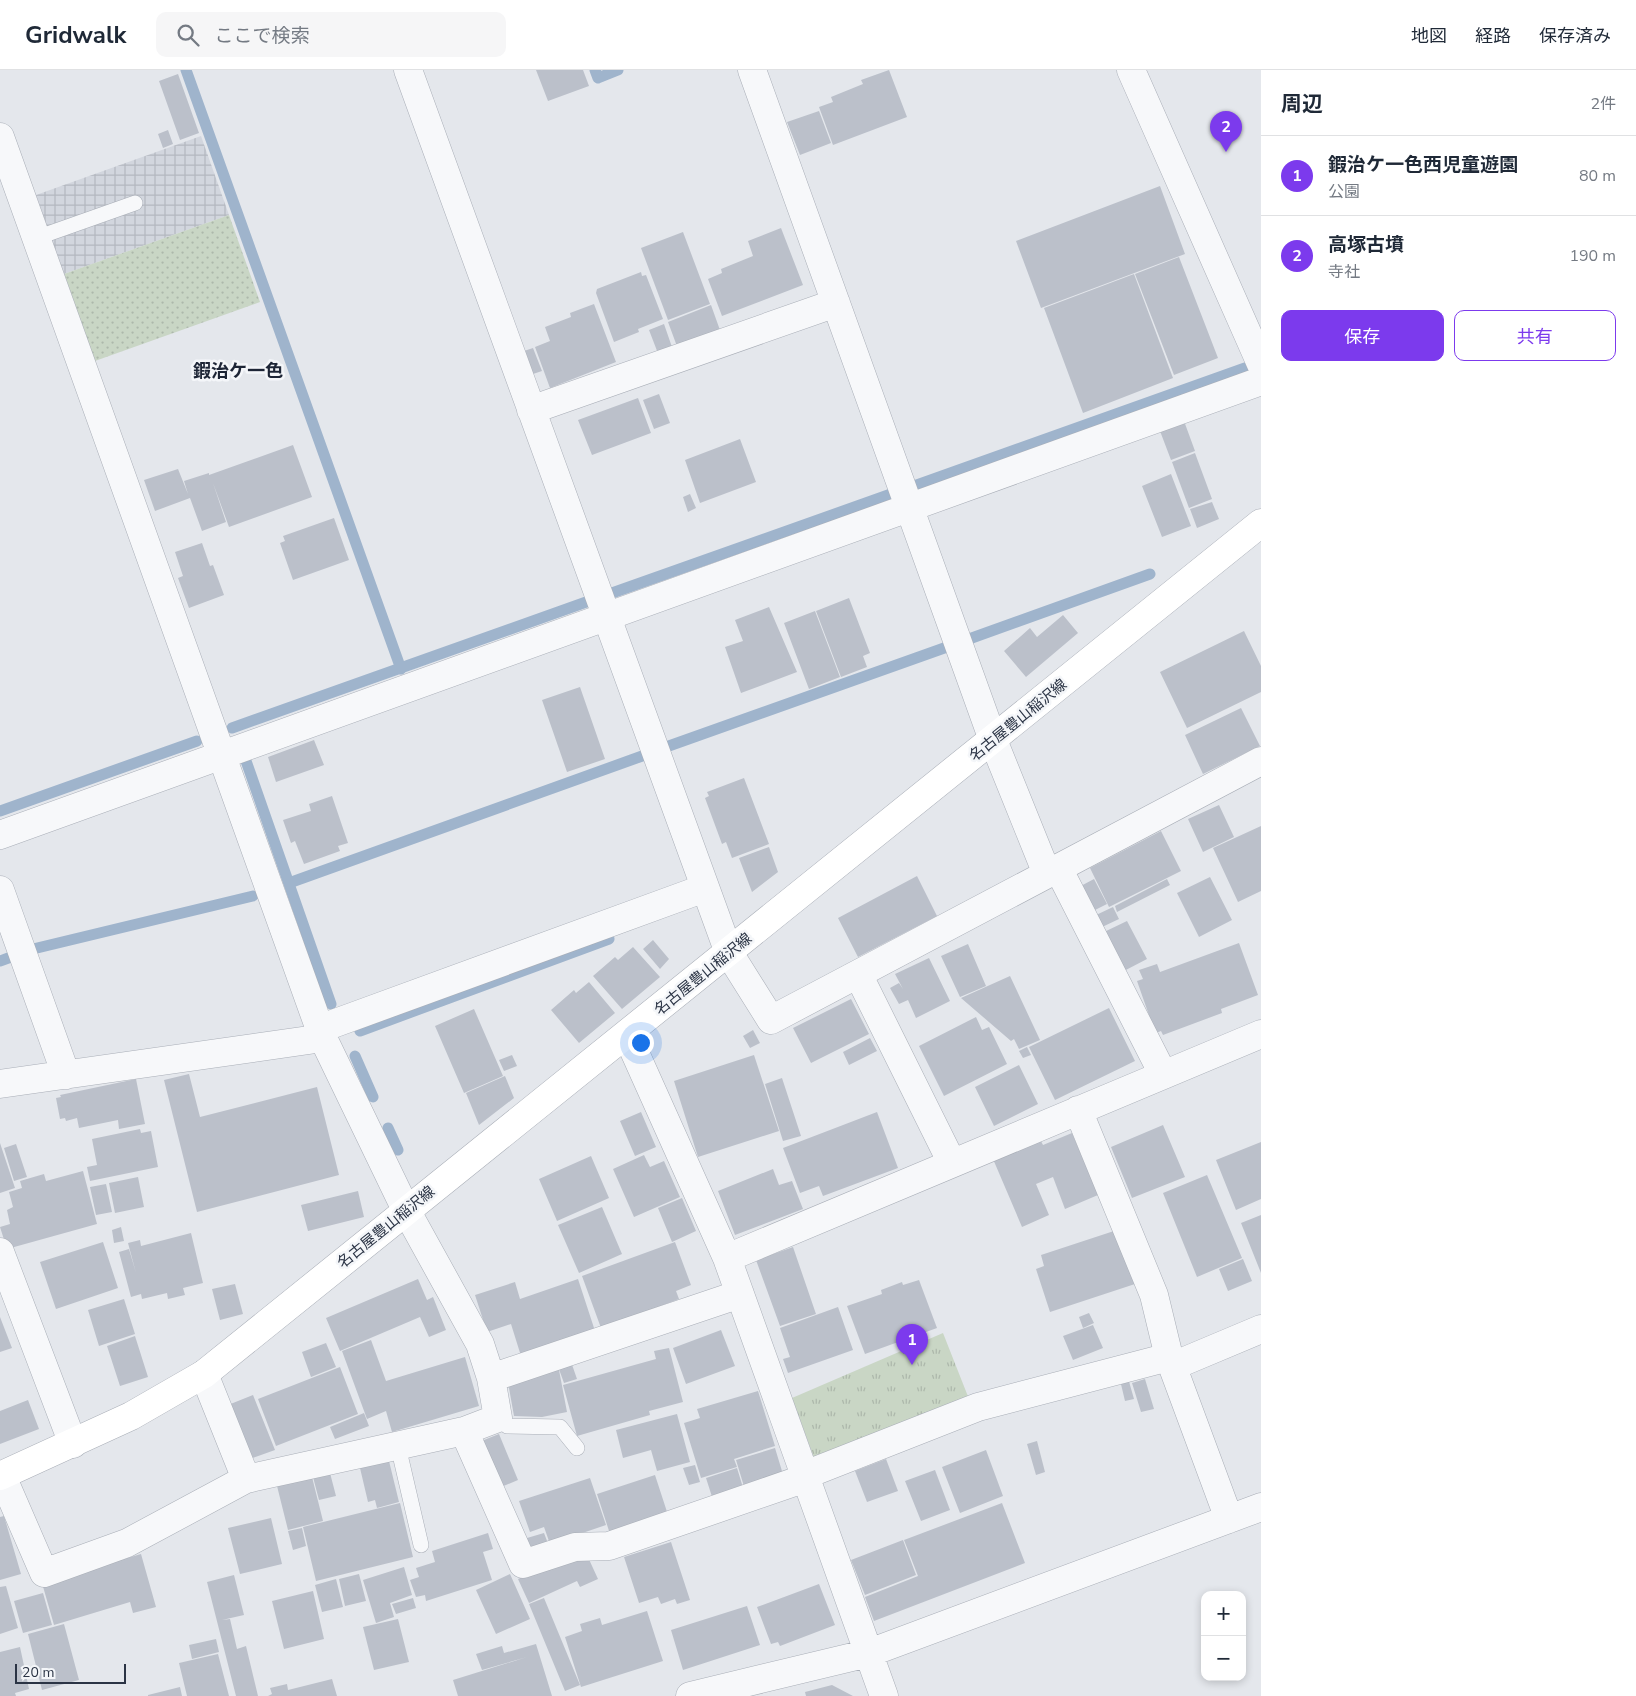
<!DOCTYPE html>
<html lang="ja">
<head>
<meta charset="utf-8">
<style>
  :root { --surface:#fff; --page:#f6f6f7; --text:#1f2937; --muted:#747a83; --line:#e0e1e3; --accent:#7c3aed }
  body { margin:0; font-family:"Nunito Sans","Noto Sans JP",sans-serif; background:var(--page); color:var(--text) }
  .controls { position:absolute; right:15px; bottom:15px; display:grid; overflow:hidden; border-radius:10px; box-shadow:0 2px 8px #0003 }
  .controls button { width:45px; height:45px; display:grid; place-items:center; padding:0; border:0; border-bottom:1px solid var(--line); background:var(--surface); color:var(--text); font:25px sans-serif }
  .scale { position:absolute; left:15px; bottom:12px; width:111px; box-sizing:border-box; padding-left:5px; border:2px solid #2b3445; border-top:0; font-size:14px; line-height:18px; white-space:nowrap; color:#2b3445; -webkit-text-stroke:4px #f4f6f9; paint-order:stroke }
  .you { position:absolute; left:640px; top:972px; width:18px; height:18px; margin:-12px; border:4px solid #fff; border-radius:50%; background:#1a73e8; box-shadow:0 0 0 8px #1a73e833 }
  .badge { display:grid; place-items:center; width:32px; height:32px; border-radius:50%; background:var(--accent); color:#fff; font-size:16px; font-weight:700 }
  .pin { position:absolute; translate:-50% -41px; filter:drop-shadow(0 1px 2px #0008) }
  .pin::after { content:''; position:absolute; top:26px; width:18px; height:15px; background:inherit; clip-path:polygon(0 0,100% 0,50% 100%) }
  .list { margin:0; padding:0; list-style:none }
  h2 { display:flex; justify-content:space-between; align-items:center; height:65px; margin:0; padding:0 20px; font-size:21px }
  h2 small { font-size:16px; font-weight:400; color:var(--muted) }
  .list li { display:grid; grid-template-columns:32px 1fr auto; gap:15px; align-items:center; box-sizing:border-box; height:80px; padding:0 20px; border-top:1px solid var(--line) }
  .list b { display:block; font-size:19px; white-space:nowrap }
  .list p { margin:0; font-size:16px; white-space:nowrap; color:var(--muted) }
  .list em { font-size:16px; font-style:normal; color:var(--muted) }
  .actions { display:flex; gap:10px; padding:15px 20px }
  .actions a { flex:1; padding:11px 0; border:1px solid var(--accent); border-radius:10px; text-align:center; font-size:18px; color:var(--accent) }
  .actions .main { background:var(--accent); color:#fff }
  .icon { flex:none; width:28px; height:28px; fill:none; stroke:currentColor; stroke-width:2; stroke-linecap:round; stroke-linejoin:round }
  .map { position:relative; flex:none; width:1261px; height:1626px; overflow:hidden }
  header { display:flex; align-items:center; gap:30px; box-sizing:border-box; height:70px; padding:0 25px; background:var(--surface); border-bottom:1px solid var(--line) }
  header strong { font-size:24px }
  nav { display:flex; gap:28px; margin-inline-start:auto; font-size:18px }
  .search { width:350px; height:45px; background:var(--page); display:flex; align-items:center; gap:12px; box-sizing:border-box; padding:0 18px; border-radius:10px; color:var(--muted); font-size:19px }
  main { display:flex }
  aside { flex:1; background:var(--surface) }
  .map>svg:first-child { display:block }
</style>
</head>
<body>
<header>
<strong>Gridwalk</strong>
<div class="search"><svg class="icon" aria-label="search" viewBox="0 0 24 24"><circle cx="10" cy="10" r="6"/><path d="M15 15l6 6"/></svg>ここで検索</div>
<nav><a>地図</a><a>経路</a><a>保存済み</a></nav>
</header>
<main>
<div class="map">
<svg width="1261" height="1626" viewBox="0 0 1261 1626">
  <defs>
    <pattern id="industrial-grid" width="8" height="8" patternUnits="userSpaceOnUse" patternTransform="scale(1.25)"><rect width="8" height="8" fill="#d2d6de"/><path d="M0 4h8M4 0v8" fill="none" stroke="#b4b8c0"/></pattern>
    <pattern id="grass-dots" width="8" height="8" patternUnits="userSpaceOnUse" patternTransform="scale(1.25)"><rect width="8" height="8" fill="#c9d6c5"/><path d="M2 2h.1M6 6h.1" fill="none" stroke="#adb8ab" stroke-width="1.8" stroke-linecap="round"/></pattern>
    <pattern id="park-tufts" width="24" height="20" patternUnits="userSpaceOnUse" patternTransform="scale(1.25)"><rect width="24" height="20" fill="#c9d6c5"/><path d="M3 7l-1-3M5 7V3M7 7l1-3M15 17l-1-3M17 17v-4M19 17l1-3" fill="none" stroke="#adb8ab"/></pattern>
  </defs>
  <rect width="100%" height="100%" fill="#e4e7ec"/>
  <!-- industrial -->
  <path fill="url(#industrial-grid)" d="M 201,66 L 229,145 L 64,204 L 36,125 Z"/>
  <!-- grass -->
  <path fill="url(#grass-dots)" d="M 229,145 L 260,232 L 95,291 L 64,204 Z"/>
  <!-- park -->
  <path fill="url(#park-tufts)" d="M 943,1263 L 969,1329 L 814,1388 L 792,1328 Z"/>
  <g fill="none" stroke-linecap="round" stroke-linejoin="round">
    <!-- stream -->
    <path stroke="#9fb4cc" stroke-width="11" d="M 186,0 L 401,599
      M 595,0 L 598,8 L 618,0
      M 914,416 L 1245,298
      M 612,523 L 891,424
      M 969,569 L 1150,504
      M 232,658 L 589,531
      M 666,677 L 947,577
      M 245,688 L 331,934
      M 0,741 L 197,671
      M 289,813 L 645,685
      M 33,879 L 253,826
      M 0,891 L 11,887
      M 360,961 L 609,869
      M 355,986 L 373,1027
      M 388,1058 L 398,1080"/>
  </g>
  <!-- building -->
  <path fill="#bbc0ca" d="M 536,0 L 583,0 L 589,16 L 548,31 Z
    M 889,0 L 907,47 L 833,75 L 819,37 L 833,32 L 831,27 L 863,14 L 861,10 Z
    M 178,4 L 199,63 L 180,70 L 159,11 Z
    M 819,41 L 831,73 L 800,85 L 787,52 Z
    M 168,60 L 173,74 L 163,78 L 158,64 Z
    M 1160,116 L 1185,184 L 1041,238 L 1016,171 Z
    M 781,158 L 803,215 L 722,246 L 708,209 L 722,203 L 721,199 L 753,186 L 748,171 Z
    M 683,162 L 710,234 L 668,250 L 641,178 Z
    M 1179,187 L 1218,288 L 1174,305 L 1135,204 Z
    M 641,202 L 642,206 L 646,205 L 663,249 L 638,259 L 639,262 L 614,272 L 596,223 L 597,219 Z
    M 1134,204 L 1173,308 L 1083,343 L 1044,238 Z
    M 594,234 L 616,292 L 550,318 L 535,277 L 550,271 L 545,257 L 571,247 L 570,243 Z
    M 711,235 L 721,263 L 678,279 L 668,252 Z
    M 664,254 L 673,280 L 659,286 L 649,260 Z
    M 533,278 L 542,301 L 533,304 L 524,281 Z
    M 659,324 L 670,353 L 654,359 L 643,330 Z
    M 638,328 L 651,363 L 592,385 L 578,350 Z
    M 1184,351 L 1195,381 L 1171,390 L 1160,361 Z
    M 740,369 L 756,412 L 700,433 L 685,390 Z
    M 293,375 L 312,427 L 229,457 L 213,413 L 226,452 L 202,461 L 190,428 L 155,441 L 144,410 L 178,399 L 188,424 L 184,411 L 209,403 L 209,405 Z
    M 1195,383 L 1212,429 L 1189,438 L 1172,392 Z
    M 1171,404 L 1191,456 L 1162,467 L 1142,416 Z
    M 690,424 L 696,438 L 688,442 L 683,427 Z
    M 1212,432 L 1219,449 L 1197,458 L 1190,439 Z
    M 334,448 L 349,490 L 293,510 L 280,473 L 285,471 L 283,466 Z
    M 202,473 L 210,496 L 213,495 L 224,525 L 189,538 L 178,508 L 183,506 L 175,482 Z
    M 849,528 L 870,583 L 863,586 L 867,597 L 841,607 L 816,541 Z
    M 769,537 L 797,602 L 741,623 L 725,577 L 743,571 L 735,550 Z
    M 815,541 L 840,607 L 809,619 L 784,553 Z
    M 1063,545 L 1078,563 L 1026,607 L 1004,581 L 1030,558 L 1037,567 Z
    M 1244,561 L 1261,596 L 1261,622 L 1187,658 L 1160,602 Z
    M 580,617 L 605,689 L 567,702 L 542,630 Z
    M 1241,638 L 1260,676 L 1203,704 L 1185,665 Z
    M 314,670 L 324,695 L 276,712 L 268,687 Z
    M 744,708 L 769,774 L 732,788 L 726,772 L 722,774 L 705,728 L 709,726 L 707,722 Z
    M 332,726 L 348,773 L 338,776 L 340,781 L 304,794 L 295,771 L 291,773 L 283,750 L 311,741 L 309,734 Z
    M 1219,735 L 1234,767 L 1203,782 L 1188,749 Z
    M 1261,756 L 1261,821 L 1238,832 L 1213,778 Z
    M 1161,761 L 1181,801 L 1109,837 L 1090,798 Z
    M 769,777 L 778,802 L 752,822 L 739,788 Z
    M 917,806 L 937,846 L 858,887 L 838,848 Z
    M 1210,807 L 1232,850 L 1199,867 L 1177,823 Z
    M 1094,809 L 1107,834 L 1089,843 L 1077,818 Z
    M 1167,809 L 1170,815 L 1117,842 L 1115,836 Z
    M 1113,837 L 1119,849 L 1100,858 L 1094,846 Z
    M 1127,851 L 1147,889 L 1122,902 L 1102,863 Z
    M 653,870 L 669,889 L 660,899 L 643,879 Z
    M 1239,873 L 1258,925 L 1221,939 L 1222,943 L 1163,965 L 1161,961 L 1156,963 L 1146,949 L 1150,948 L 1137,911 L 1143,909 L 1139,900 L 1157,894 L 1160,902 Z
    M 968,874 L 986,916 L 960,927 L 941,886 Z
    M 633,877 L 660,907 L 622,939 L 593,906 L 615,887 L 618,890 Z
    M 929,888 L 950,931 L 916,948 L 908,930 L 899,934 L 890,918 L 899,913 L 903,919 L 895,904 Z
    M 1010,906 L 1040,970 L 1019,979 L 1014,969 L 1011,971 L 961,928 Z
    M 589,912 L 615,943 L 579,973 L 551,940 L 574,920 L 576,923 Z
    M 851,929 L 869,964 L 811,993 L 793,958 Z
    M 1109,938 L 1135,991 L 1055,1030 L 1029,977 Z
    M 474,939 L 503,1006 L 464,1023 L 435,956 Z
    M 976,947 L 982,960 L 989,957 L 1007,994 L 944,1026 L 919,976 Z
    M 753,960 L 760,973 L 750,978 L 743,966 Z
    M 870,968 L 877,981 L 849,995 L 843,982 Z
    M 1027,977 L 1031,985 L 1023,988 L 1019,981 Z
    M 512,985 L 517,996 L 504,1001 L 499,990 Z
    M 754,985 L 779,1061 L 698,1087 L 674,1011 Z
    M 1019,995 L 1038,1034 L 994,1056 L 975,1017 Z
    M 189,1004 L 200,1047 L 317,1017 L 339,1105 L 197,1142 L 164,1010 Z
    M 505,1006 L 514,1028 L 479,1055 L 466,1023 Z
    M 782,1008 L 801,1066 L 783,1071 L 765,1014 Z
    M 136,1009 L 145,1054 L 119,1059 L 118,1050 L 79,1058 L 77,1048 L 66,1051 L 65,1048 L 60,1049 L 56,1028 L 61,1027 L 60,1025 Z
    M 641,1042 L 656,1077 L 635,1086 L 620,1051 Z
    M 877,1042 L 898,1098 L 823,1126 L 819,1116 L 800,1123 L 783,1078 Z
    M 1163,1055 L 1185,1107 L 1132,1128 L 1111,1077 Z
    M 140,1059 L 141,1063 L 151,1061 L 158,1097 L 90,1111 L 87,1097 L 97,1095 L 92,1069 Z
    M 1072,1063 L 1098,1125 L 1065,1139 L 1053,1107 L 1036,1114 L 1049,1145 L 1022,1157 L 993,1089 L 1040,1069 L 1043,1075 Z
    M 1261,1072 L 1261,1129 L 1236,1140 L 1216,1090 Z
    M 0,1073 L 15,1118 L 0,1123 Z
    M 16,1074 L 27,1107 L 14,1111 L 4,1078 Z
    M 644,1085 L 650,1097 L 664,1091 L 680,1127 L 634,1147 L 613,1099 Z
    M 591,1086 L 609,1128 L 557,1151 L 539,1109 Z
    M 773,1099 L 779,1115 L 792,1111 L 803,1139 L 735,1165 L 718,1121 Z
    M 83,1101 L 97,1154 L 7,1179 L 0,1157 L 10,1154 L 7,1140 L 13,1137 L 9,1122 L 22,1118 L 20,1111 L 44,1104 L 46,1111 Z
    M 1207,1105 L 1242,1188 L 1197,1207 L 1163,1123 Z
    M 138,1107 L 144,1137 L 115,1143 L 109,1113 Z
    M 106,1114 L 112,1142 L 96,1145 L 90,1117 Z
    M 358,1121 L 364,1147 L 308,1161 L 301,1135 Z
    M 682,1128 L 696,1161 L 672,1172 L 658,1138 Z
    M 602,1137 L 622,1184 L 579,1203 L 558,1155 Z
    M 1261,1145 L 1261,1203 L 1241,1153 Z
    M 121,1157 L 124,1171 L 114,1173 L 112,1160 Z
    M 1117,1160 L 1135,1214 L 1050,1242 L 1036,1199 L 1044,1196 L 1041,1185 Z
    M 191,1163 L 203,1213 L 183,1218 L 185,1225 L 168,1229 L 167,1223 L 142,1229 L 141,1224 L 131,1227 L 119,1182 L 129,1179 L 136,1203 L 128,1173 L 140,1170 L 141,1176 Z
    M 103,1172 L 118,1218 L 56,1239 L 40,1192 Z
    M 675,1172 L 691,1215 L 676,1221 L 679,1229 L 601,1258 L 582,1206 Z
    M 793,1177 L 816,1244 L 780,1256 L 756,1190 Z
    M 1243,1189 L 1252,1211 L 1228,1221 L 1219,1199 Z
    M 418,1209 L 427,1230 L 433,1227 L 446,1260 L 429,1267 L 420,1247 L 340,1281 L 326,1248 Z
    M 578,1209 L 595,1261 L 521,1286 L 511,1254 L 487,1262 L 475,1225 L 515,1212 L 520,1229 Z
    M 919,1210 L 937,1258 L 865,1284 L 847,1236 L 882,1224 L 881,1220 L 902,1212 L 903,1215 Z
    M 235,1214 L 243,1244 L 220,1250 L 212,1219 Z
    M 124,1229 L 135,1264 L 99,1276 L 88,1240 Z
    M 838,1237 L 853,1280 L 788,1303 L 783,1289 L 790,1287 L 780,1258 Z
    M 1089,1243 L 1094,1253 L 1083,1258 L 1079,1247 Z
    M 0,1247 L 12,1278 L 0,1282 Z
    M 1093,1255 L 1103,1278 L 1073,1290 L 1063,1266 Z
    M 721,1260 L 735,1296 L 686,1314 L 673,1278 Z
    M 135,1266 L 148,1307 L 120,1316 L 107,1276 Z
    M 371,1270 L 386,1311 L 465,1287 L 479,1336 L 392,1362 L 386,1341 L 367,1349 L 342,1281 Z
    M 326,1273 L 336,1297 L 311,1307 L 302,1282 Z
    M 669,1278 L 683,1332 L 649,1341 L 650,1345 L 577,1366 L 563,1315 L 656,1289 L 654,1281 Z
    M 569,1286 L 577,1309 L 564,1313 L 556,1291 Z
    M 340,1297 L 358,1344 L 276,1376 L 258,1329 Z
    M 559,1300 L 567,1342 L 542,1347 L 514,1346 L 507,1307 Z
    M 1128,1308 L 1134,1329 L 1125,1331 L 1120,1310 Z
    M 1145,1309 L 1154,1339 L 1141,1342 L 1132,1313 Z
    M 758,1321 L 775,1376 L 734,1389 L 737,1397 L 701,1408 L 684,1353 L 700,1348 L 697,1339 Z
    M 253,1325 L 275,1380 L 250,1389 L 228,1335 Z
    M 28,1330 L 39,1359 L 0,1374 L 0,1341 Z
    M 364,1343 L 369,1356 L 335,1369 L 330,1357 Z
    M 677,1344 L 690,1392 L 657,1401 L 651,1380 L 623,1388 L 616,1360 Z
    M 499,1364 L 518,1410 L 499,1418 L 479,1372 Z
    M 1037,1371 L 1045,1402 L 1036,1405 L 1027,1374 Z
    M 775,1378 L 785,1411 L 746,1423 L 736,1390 Z
    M 986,1380 L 1003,1426 L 960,1443 L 942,1397 Z
    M 886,1389 L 898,1421 L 867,1432 L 855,1401 Z
    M 389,1391 L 399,1432 L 377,1438 L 375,1430 L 368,1432 L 360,1398 Z
    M 695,1395 L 700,1412 L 689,1415 L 683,1398 Z
    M 737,1398 L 745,1424 L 714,1433 L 706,1408 Z
    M 935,1400 L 950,1440 L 921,1451 L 905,1411 Z
    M 330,1403 L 336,1426 L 319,1430 L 313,1407 Z
    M 655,1405 L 669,1448 L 611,1467 L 597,1424 Z
    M 312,1407 L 323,1451 L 288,1460 L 277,1416 Z
    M 590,1408 L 606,1455 L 550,1474 L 544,1457 L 530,1462 L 519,1431 Z
    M 400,1433 L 413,1487 L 316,1511 L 303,1457 Z
    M 1002,1433 L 1025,1493 L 874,1551 L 865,1527 L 918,1506 L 904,1470 Z
    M 4,1446 L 21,1504 L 0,1510 L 0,1447 Z
    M 271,1448 L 282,1494 L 240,1504 L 228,1458 Z
    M 302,1458 L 306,1476 L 293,1480 L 288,1461 Z
    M 488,1463 L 493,1479 L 483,1482 L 492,1510 L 426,1531 L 425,1525 L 416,1527 L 410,1510 L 419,1507 L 416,1498 L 435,1492 L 432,1481 Z
    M 544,1463 L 549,1476 L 531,1482 L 527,1468 Z
    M 903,1470 L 916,1505 L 865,1525 L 851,1490 Z
    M 671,1472 L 690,1530 L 677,1534 L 675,1529 L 661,1534 L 658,1527 L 639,1533 L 624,1487 Z
    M 141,1484 L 156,1537 L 133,1543 L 130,1532 L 54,1555 L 42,1513 Z
    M 571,1485 L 587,1485 L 598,1509 L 580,1517 L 577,1511 L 529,1533 L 518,1509 Z
    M 404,1497 L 412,1525 L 390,1533 L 394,1547 L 376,1553 L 363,1510 Z
    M 359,1504 L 366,1531 L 345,1536 L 339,1509 Z
    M 510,1504 L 530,1549 L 496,1564 L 476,1520 Z
    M 234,1505 L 244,1545 L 222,1550 L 230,1549 L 237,1579 L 246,1576 L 258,1626 L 236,1626 L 207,1512 Z
    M 336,1509 L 343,1537 L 322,1542 L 315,1515 Z
    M 819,1514 L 835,1555 L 780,1576 L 778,1572 L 771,1574 L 757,1537 Z
    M 6,1516 L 18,1558 L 0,1564 L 0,1517 Z
    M 313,1521 L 324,1569 L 284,1579 L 272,1531 Z
    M 43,1523 L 52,1555 L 23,1563 L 14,1531 Z
    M 413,1528 L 416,1538 L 396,1544 L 392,1534 Z
    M 544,1528 L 580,1615 L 565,1621 L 529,1534 Z
    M 747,1536 L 760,1575 L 683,1600 L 671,1560 Z
    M 647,1541 L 663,1591 L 581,1617 L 565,1567 L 582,1561 L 580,1554 L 600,1548 L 602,1555 Z
    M 398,1549 L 409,1592 L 374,1600 L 363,1557 Z
    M 64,1554 L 79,1610 L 42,1620 L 28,1564 Z
    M 216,1569 L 219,1582 L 192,1589 L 189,1575 Z
    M 536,1574 L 552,1626 L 458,1626 L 453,1610 L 527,1587 L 482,1600 L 476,1584 L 502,1576 L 504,1583 Z
    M 20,1577 L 29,1619 L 15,1623 L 16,1626 L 0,1626 L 0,1582 Z
    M 218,1584 L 229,1626 L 187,1626 L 179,1593 Z
    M 332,1609 L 337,1626 L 268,1626 L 272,1624 L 270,1618 L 287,1614 L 288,1620 Z
    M 832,1615 L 853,1626 L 806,1626 L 805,1622 Z
    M 180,1617 L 182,1626 L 148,1626 L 148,1625 Z"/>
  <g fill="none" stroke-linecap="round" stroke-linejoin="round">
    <defs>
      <path id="service" d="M 36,168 L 135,133
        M 498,1348 L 507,1356 L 560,1357 L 577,1378
        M 398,1376 L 421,1475"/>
      <path id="minor" d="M 408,0 L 729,883 L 771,950 L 1261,691
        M 752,0 L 993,670 L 1047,804
        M 1131,0 L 1261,294
        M 0,67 L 323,968 L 406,1140 L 480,1274 L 491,1308 L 498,1348 L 464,1361 L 246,1409 L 204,1304
        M 531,340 L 836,233
        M 0,765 L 1261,311
        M 1058,798 L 1163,1004
        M 0,820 L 66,1005
        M 858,904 L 952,1093
        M 319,959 L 705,818
        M 627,965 L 727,1188 L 884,1626
        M 0,1014 L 323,968
        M 1078,1040 L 1154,1225 L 1169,1287 L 1229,1449
        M 0,1182 L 73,1374
        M 727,1188 L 1261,964
        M 1173,1296 L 1261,1259
        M 491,1308 L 740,1224
        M 464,1361 L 523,1494 L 575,1477 L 609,1476 L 806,1408
        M 805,1405 L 978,1337 L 1169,1287
        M 2,1406 L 44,1503 L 127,1473 L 246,1409
        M 690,1626 L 869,1583 L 1261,1437"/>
      <path id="secondary" d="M 0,1406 L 131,1346 L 204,1304 L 1261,453"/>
    </defs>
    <!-- service casing -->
    <use href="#service" stroke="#a9aeb7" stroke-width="16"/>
    <!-- minor casing -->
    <use href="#minor" stroke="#a9aeb7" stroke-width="29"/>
    <!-- secondary casing -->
    <use href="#secondary" stroke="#a9aeb7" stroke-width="29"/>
    <!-- service -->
    <use href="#service" stroke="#f7f8fa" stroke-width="15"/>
    <!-- minor -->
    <use href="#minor" stroke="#f7f8fa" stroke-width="28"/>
    <!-- secondary -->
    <use href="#secondary" stroke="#fff" stroke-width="28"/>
  </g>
  <g text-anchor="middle" stroke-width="5" stroke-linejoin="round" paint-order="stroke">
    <!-- street labels -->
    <g font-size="15" fill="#2b3445" stroke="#f4f6f9">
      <text transform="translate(1018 650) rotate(-39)" y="5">名古屋豊山稲沢線</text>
      <text transform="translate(703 904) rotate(-39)" y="5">名古屋豊山稲沢線</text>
      <text transform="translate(386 1157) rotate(-39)" y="5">名古屋豊山稲沢線</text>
    </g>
    <!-- quarter labels -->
    <g font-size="18" font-weight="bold" fill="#1d2536" stroke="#f4f6f9">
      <text x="238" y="307">鍜治ケ一色</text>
    </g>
  </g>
</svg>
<div class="controls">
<button>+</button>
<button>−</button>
</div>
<div class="scale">20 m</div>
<div class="you"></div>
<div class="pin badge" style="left:912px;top:1295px">1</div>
<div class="pin badge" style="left:1226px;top:82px">2</div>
</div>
<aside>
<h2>周辺<small>2件</small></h2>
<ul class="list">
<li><span class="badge">1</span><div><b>鍜治ケ一色西児童遊園</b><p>公園</p></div><em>80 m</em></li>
<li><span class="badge">2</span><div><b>高塚古墳</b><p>寺社</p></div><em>190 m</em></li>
</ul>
<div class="actions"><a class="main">保存</a><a>共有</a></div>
</aside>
</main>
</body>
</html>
